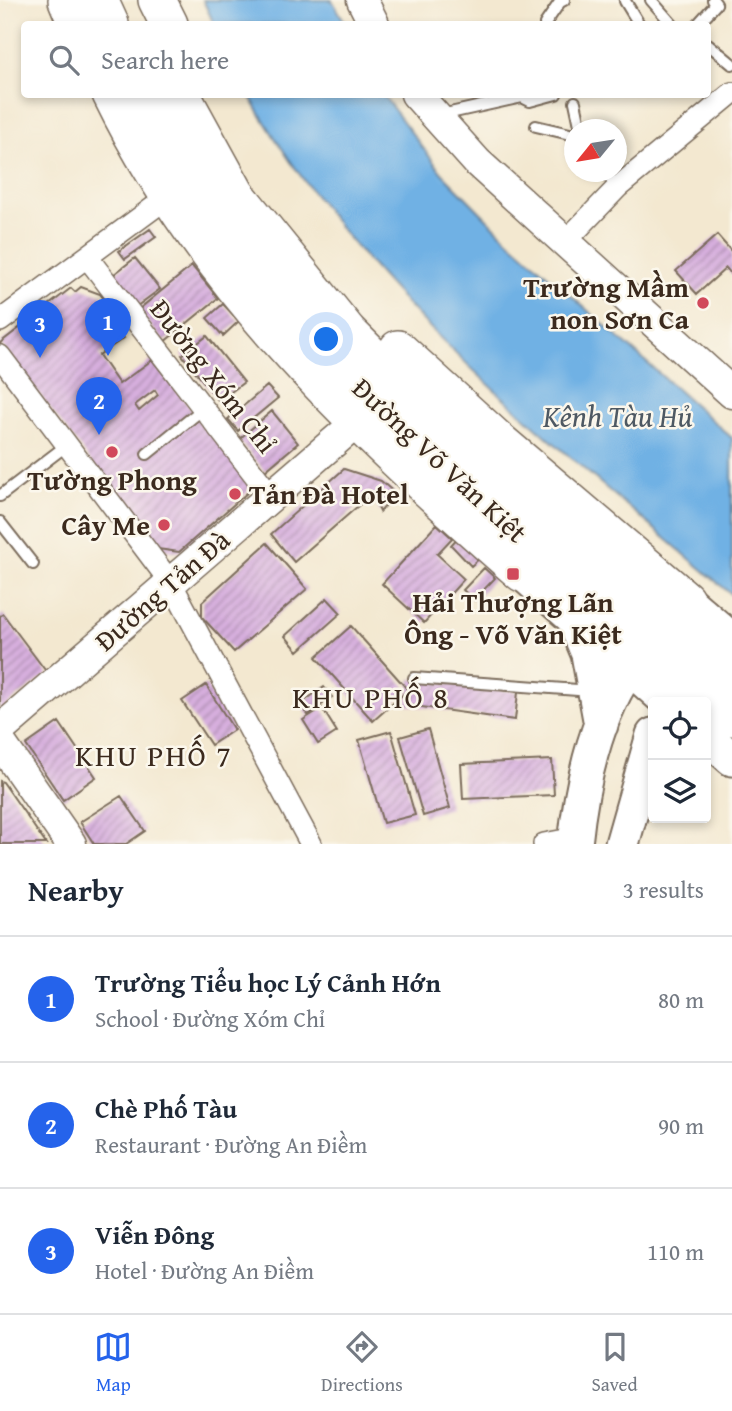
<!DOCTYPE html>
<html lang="en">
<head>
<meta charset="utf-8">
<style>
  :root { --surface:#fff; --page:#f6f6f7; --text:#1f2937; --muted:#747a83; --line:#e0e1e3; --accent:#2563eb }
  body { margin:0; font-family:"Gentium Book Plus",serif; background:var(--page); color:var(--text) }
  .controls { position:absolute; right:21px; bottom:21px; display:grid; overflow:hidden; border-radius:7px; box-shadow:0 4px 10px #0003 }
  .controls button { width:63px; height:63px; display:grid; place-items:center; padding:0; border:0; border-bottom:2px solid var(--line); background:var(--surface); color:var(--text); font:35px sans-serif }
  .compass { position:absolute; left:564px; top:119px; width:63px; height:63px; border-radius:50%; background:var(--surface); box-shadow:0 4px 10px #0003; rotate:240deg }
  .you { position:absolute; left:327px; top:340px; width:24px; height:24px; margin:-18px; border:5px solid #fff; border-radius:50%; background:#1a73e8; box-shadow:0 0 0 10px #1a73e833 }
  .badge { display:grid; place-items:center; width:46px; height:46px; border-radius:50%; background:var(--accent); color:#fff; font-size:23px; font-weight:700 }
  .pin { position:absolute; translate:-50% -58px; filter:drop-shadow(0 2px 4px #0008) }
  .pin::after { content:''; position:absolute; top:37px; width:24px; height:21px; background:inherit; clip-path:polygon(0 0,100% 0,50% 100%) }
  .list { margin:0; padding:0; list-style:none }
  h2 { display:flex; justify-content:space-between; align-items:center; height:91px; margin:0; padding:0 28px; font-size:30px }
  h2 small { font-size:23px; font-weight:400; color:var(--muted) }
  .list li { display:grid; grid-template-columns:46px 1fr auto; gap:21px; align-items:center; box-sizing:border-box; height:126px; padding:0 28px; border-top:2px solid var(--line) }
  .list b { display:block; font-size:26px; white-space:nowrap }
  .list p { margin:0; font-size:23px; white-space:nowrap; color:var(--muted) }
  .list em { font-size:23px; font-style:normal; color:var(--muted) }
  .icon { flex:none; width:38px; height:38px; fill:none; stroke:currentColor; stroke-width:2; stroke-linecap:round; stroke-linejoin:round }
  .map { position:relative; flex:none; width:732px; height:844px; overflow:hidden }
  .search { position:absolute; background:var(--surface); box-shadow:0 4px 10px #0003; left:21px; right:21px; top:21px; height:77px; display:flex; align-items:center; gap:18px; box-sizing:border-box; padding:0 24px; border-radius:7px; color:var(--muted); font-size:26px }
  .sheet { height:469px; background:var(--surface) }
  nav { display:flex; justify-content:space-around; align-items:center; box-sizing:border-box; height:98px; border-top:2px solid var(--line); background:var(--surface); font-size:19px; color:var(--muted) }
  nav a { display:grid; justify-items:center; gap:4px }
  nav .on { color:var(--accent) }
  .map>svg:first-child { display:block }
</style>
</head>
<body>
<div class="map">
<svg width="732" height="844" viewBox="0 0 732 844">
  <defs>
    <pattern id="building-hatch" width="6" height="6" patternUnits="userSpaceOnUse" patternTransform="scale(1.75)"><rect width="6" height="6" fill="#d7afde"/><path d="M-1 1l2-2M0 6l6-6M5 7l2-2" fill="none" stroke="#b08fb3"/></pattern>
  </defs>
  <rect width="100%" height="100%" fill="#fbf7ec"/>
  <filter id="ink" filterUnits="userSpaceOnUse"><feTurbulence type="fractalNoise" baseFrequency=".0143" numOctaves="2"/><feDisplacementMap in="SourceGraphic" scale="14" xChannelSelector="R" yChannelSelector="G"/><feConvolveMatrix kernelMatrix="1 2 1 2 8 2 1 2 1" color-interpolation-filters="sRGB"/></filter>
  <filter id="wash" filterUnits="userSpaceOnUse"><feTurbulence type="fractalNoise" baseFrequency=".00686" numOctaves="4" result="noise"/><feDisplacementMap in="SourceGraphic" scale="28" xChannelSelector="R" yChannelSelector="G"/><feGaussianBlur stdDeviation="1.57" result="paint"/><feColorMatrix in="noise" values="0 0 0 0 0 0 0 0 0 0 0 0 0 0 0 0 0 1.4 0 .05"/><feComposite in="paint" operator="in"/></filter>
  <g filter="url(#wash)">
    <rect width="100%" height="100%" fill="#f3e8d0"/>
    <!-- water -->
    <path fill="#70b1e4" stroke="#566e81" stroke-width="2" d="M 203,0 L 332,0 L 346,24 L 214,24 Z
      M 249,95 L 383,95 L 442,173 L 508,240 L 732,438 L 732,595 C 556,443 365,300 249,95 Z"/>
    <g id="blocks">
      <!-- building -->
      <path fill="url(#building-hatch)" fill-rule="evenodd" d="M 150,229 L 156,237 L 125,259 L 119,251 Z
        M 717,235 L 732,252 L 732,275 L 726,268 L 697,294 L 676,271 Z
        M 135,258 L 160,289 L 137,306 L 113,275 Z
        M 192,266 L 218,298 L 164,342 L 138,310 Z
        M 81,287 L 100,294 L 123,324 L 117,329 L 124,338 L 99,355 L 119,384 L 152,360 L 250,483 L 248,492 L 179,552 L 158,549 L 0,343 L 71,288 L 75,292 ZM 155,390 L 158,395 L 139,411 L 135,405 Z
        M 223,304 L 239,321 L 223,336 L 207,318 Z
        M 207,336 L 244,382 L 219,401 L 182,355 Z
        M 267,386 L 278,398 L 238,431 L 228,419 Z
        M 272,411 L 298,443 L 265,471 L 238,440 Z
        M 344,469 L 381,481 L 396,494 L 380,512 L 374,499 L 366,499 L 294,562 L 271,534 Z
        M 437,524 L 452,538 L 437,554 L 464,579 L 424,623 L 382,584 Z
        M 460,535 L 481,557 L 471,566 L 451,545 Z
        M 267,543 L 307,589 L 234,652 L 202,617 L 202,602 Z
        M 484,568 L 495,578 L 474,600 L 463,590 Z
        M 327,598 L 341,613 L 298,651 L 285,636 Z
        M 3,614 L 48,674 L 0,710 L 0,616 Z
        M 351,626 L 408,690 L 373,721 L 316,657 Z
        M 411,679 L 518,692 L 515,720 L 407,705 Z
        M 206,685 L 234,730 L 211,745 L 182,701 Z
        M 324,687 L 332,697 L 308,715 L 300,704 Z
        M 322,708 L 337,732 L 318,744 L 303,720 Z
        M 59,722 L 96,777 L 63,800 L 26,745 Z
        M 428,729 L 450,808 L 423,816 L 400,737 Z
        M 391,731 L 415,815 L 383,823 L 359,740 Z
        M 552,760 L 554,795 L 463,799 L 461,764 Z
        M 0,781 L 3,782 L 46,844 L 0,844 Z
        M 121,796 L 145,831 L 126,844 L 94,844 L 80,822 Z"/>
    </g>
  </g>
  <g filter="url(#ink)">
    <use href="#blocks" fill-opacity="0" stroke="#7b6c5c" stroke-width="2"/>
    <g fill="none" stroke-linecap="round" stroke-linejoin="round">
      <defs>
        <path id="lane" d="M 651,0 L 672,24
          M 625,1 L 639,24
          M 545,24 L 560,2 L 564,0
          M 698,24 L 716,4 L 713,0
          M 708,44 L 732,64
          M 575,102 L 581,130
          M 441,115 L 522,97 L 530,101 L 556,94
          M 536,126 L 574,135
          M 604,172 L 618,187
          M 147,454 L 204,408
          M 0,496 L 67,445
          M 0,522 L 33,564
          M 414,678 L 591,691"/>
        <path id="street" d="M 564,243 L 618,187 L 732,93
          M 87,257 L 271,496
          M 0,321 L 168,197
          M 0,356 L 171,583 L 311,844
          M 544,844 L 576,838"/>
        <path id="secondary" d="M 362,0 L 374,24
          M 416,94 L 477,162 L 732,393
          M 0,730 L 356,423
          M 0,742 L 71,844"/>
        <path id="primary" d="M 522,573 L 668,702
          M 576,625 L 588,654 L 601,725
          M 706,736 L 732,759
          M 575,844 C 581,786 595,719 628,670 C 644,645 666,622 685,599 L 732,640
          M 622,844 L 653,735"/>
        <path id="highway" d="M 67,0 L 77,24
          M 99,0 L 110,24
          M 157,0 L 169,24
          M 111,94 C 206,289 362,433 522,573
          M 143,94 C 208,224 307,337 409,438 L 732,717
          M 181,94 L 236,194 L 348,332 L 435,419 L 732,678
          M 398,349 L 498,440 L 685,599"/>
      </defs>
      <!-- lane casing -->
      <use href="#lane" stroke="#7b6c5c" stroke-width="14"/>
      <!-- street casing -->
      <use href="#street" stroke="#7b6c5c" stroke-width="24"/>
      <!-- secondary casing -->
      <use href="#secondary" stroke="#7b6c5c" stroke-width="33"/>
      <!-- primary casing -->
      <use href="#primary" stroke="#7b6c5c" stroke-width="37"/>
      <!-- highway casing -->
      <use href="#highway" stroke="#7b6c5c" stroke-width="40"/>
      <!-- lane -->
      <use href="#lane" stroke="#fff" stroke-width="10"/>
      <!-- street -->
      <use href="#street" stroke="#fff" stroke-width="21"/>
      <!-- secondary -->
      <use href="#secondary" stroke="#fff" stroke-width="30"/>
      <!-- primary -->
      <use href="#primary" stroke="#fff" stroke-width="33"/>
      <!-- highway -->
      <use href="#highway" stroke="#fff" stroke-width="37"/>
    </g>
  </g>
  <!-- markers -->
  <g fill="#d1495b" stroke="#fbf7ec" stroke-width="2.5">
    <circle cx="703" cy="303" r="7"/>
    <circle cx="112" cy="452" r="7"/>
    <circle cx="235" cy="494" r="7"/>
    <circle cx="164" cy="525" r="7"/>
    <rect x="506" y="567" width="14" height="14" rx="3.5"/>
  </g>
  <g text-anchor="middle" stroke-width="5" stroke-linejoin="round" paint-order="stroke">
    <!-- poi labels -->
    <g font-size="28" font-weight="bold" fill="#3b2a1e" stroke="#fbf7ec" text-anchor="end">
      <text x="689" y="297">Trường Mầm<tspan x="689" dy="32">non Sơn Ca</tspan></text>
      <text x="112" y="490" text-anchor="middle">Tường Phong</text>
      <text x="249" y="504" text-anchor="start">Tản Đà Hotel</text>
      <text x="150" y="535">Cây Me</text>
      <text x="513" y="612" text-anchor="middle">Hải Thượng Lãn<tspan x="513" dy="32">Ông - Võ Văn Kiệt</tspan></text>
    </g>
    <!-- street labels -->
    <g font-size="28" fill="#3b2a1e" stroke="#fbf7ec">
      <text transform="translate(214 376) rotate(52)" y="10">Đường Xóm Chỉ</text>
      <text transform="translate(440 460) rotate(43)" y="10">Đường Võ Văn Kiệt</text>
      <text transform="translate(162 590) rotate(-41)" y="10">Đường Tản Đà</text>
    </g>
    <!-- water labels -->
    <g font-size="30" font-style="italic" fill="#4e5963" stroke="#fbf7ec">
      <text x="618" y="427">Kênh Tàu Hủ</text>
    </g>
    <!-- neighbourhood labels -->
    <g font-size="30" letter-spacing="2" fill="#3b2a1e" stroke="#fbf7ec">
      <text x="371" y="708">KHU PHỐ 8</text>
      <text x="154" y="766">KHU PHỐ 7</text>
    </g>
  </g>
</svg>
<div class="controls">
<button><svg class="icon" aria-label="locate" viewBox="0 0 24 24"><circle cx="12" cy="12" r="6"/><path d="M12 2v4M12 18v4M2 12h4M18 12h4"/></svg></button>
<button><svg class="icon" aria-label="layers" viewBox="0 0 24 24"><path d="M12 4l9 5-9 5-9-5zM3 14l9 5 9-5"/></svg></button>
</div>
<svg class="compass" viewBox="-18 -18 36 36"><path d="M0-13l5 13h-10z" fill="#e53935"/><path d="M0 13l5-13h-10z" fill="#747a83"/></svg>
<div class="you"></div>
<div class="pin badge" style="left:108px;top:356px">1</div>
<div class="pin badge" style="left:99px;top:435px">2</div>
<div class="pin badge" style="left:40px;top:358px">3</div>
<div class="search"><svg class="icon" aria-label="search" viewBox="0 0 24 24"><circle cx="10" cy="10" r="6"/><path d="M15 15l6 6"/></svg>Search here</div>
</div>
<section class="sheet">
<h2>Nearby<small>3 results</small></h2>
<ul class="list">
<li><span class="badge">1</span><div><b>Trường Tiểu học Lý Cảnh Hớn</b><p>School · Đường Xóm Chỉ</p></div><em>80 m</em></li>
<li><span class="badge">2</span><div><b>Chè Phố Tàu</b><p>Restaurant · Đường An Điềm</p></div><em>90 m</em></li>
<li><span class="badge">3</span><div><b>Viễn Đông</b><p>Hotel · Đường An Điềm</p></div><em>110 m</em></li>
</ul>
</section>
<nav>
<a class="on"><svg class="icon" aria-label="map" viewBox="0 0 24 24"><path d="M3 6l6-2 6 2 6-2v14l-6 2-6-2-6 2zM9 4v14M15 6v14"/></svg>Map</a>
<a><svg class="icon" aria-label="directions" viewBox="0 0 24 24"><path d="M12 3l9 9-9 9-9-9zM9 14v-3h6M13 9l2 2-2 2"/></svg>Directions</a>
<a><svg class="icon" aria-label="saved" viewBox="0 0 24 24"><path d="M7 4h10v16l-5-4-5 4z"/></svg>Saved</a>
</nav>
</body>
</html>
